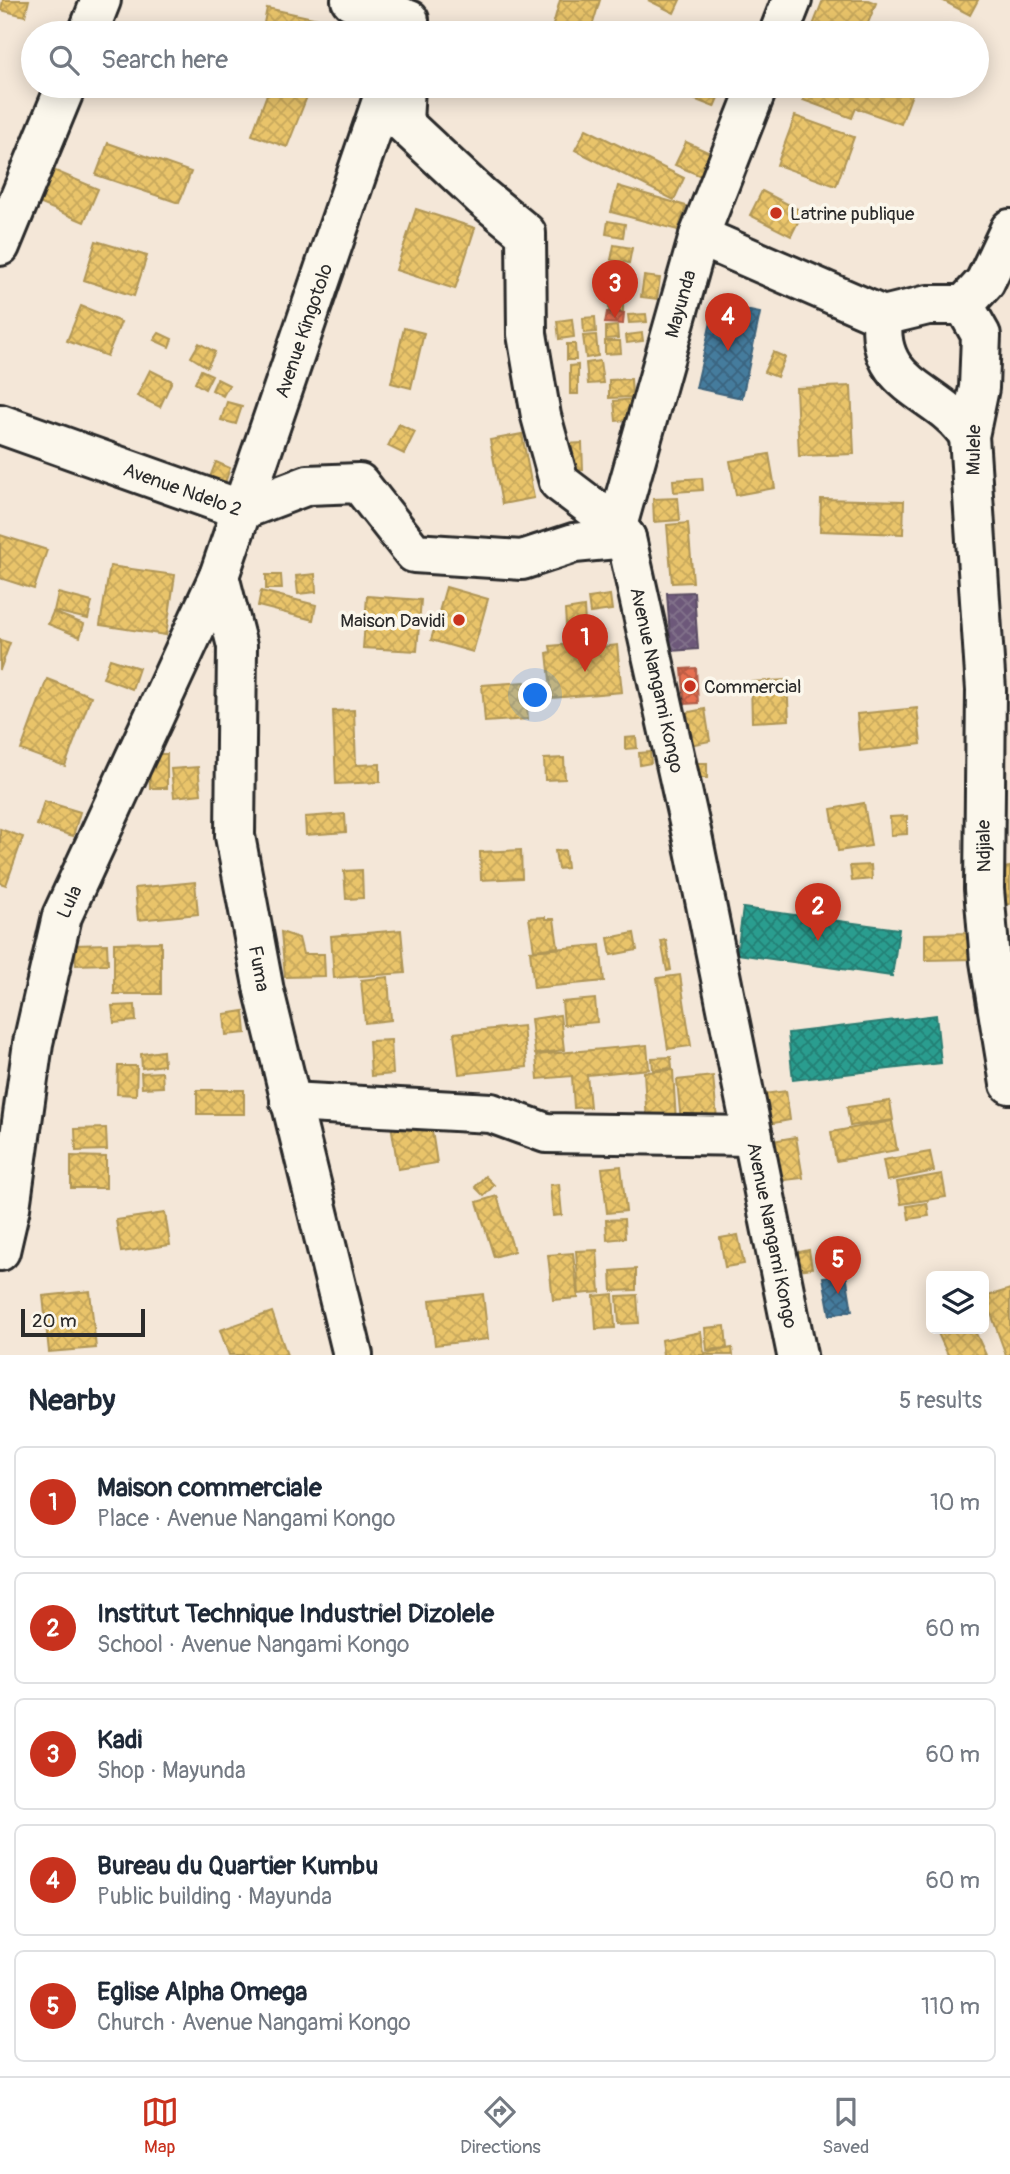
<!DOCTYPE html>
<html lang="en">
<head>
<meta charset="utf-8">
<style>
  :root { --surface:#fff; --page:#f6f6f7; --text:#1f2937; --muted:#747a83; --line:#e0e1e3; --accent:#c8321e }
  body { margin:0; font-family:Pangolin,sans-serif; background:var(--page); color:var(--text) }
  .controls { position:absolute; right:21px; bottom:21px; display:grid; overflow:hidden; border-radius:10px; box-shadow:0 4px 18px #0003 }
  .controls button { width:63px; height:63px; display:grid; place-items:center; padding:0; border:0; border-bottom:2px solid var(--line); background:var(--surface); color:var(--text); font:35px sans-serif }
  .scale { position:absolute; left:21px; bottom:18px; width:124px; box-sizing:border-box; padding-left:7px; border:4px solid #2b2b2b; border-top:0; font-size:19px; line-height:24px; white-space:nowrap; color:#2b2b2b; -webkit-text-stroke:5px #fbf7ec; paint-order:stroke }
  .you { position:absolute; left:536px; top:696px; width:24px; height:24px; margin:-18px; border:5px solid #fff; border-radius:50%; background:#1a73e8; box-shadow:0 0 0 10px #1a73e833 }
  .badge { display:grid; place-items:center; width:46px; height:46px; border-radius:50%; background:var(--accent); color:#fff; font-size:23px; font-weight:700 }
  .pin { position:absolute; translate:-50% -58px; filter:drop-shadow(0 2px 4px #0008) }
  .pin::after { content:''; position:absolute; top:37px; width:24px; height:21px; background:inherit; clip-path:polygon(0 0,100% 0,50% 100%) }
  .list { margin:0; padding:0; list-style:none }
  h2 { display:flex; justify-content:space-between; align-items:center; height:91px; margin:0; padding:0 28px; font-size:30px }
  h2 small { font-size:23px; font-weight:400; color:var(--muted) }
  .list li { display:grid; grid-template-columns:46px 1fr auto; gap:21px; align-items:center; box-sizing:border-box; height:112px; margin:0 14px 14px; padding:0 14px; border:2px solid var(--line); border-radius:10px }
  .list b { display:block; font-size:26px; white-space:nowrap }
  .list p { margin:0; font-size:23px; white-space:nowrap; color:var(--muted) }
  .list em { font-size:23px; font-style:normal; color:var(--muted) }
  .icon { flex:none; width:38px; height:38px; fill:none; stroke:currentColor; stroke-width:2; stroke-linecap:round; stroke-linejoin:round }
  .map { position:relative; flex:none; width:1010px; height:1355px; overflow:hidden }
  .search { position:absolute; background:var(--surface); box-shadow:0 4px 18px #0003; left:21px; right:21px; top:21px; height:77px; display:flex; align-items:center; gap:18px; box-sizing:border-box; padding:0 24px; border-radius:38px; color:var(--muted); font-size:26px }
  .sheet { height:721px; background:var(--surface) }
  nav { display:flex; justify-content:space-around; align-items:center; box-sizing:border-box; height:98px; border-top:2px solid var(--line); background:var(--surface); font-size:19px; color:var(--muted) }
  nav a { display:grid; justify-items:center; gap:4px }
  nav .on { color:var(--accent) }
  .map>svg:first-child { display:block }
</style>
</head>
<body>
<div class="map">
<svg width="1010" height="1355" viewBox="0 0 1010 1355">
  <defs>
    <pattern id="homes-cross-hatch" width="8" height="8" patternUnits="userSpaceOnUse" patternTransform="scale(1.75)"><rect width="8" height="8" fill="#e9c46a"/><path d="M0 0l8 8M0 8l8-8" fill="none" stroke="#c8a95c"/></pattern>
    <pattern id="shops-cross-hatch" width="8" height="8" patternUnits="userSpaceOnUse" patternTransform="scale(1.75)"><rect width="8" height="8" fill="#e76f51"/><path d="M0 0l8 8M0 8l8-8" fill="none" stroke="#bb5b43"/></pattern>
    <pattern id="offices-cross-hatch" width="8" height="8" patternUnits="userSpaceOnUse" patternTransform="scale(1.75)"><rect width="8" height="8" fill="#6d597a"/><path d="M0 0l8 8M0 8l8-8" fill="none" stroke="#82728b"/></pattern>
    <pattern id="schools-cross-hatch" width="8" height="8" patternUnits="userSpaceOnUse" patternTransform="scale(1.75)"><rect width="8" height="8" fill="#2a9d8f"/><path d="M0 0l8 8M0 8l8-8" fill="none" stroke="#248075"/></pattern>
    <pattern id="public-cross-hatch" width="8" height="8" patternUnits="userSpaceOnUse" patternTransform="scale(1.75)"><rect width="8" height="8" fill="#457b9d"/><path d="M0 0l8 8M0 8l8-8" fill="none" stroke="#3a6580"/></pattern>
  </defs>
  <rect width="100%" height="100%" fill="#f4e7d8"/>
  <filter id="ink" filterUnits="userSpaceOnUse"><feTurbulence type="fractalNoise" baseFrequency=".0143" numOctaves="2"/><feDisplacementMap in="SourceGraphic" scale="14" xChannelSelector="R" yChannelSelector="G"/><feConvolveMatrix kernelMatrix="1 2 1 2 8 2 1 2 1" color-interpolation-filters="sRGB"/></filter>
  <g filter="url(#ink)">
    <!-- homes -->
    <path fill="url(#homes-cross-hatch)" stroke="#b09657" stroke-width="2" d="M 3,0 L 29,0 L 25,16 L 1,10 Z
      M 560,0 L 600,0 L 590,33 L 553,25 Z
      M 648,0 L 680,0 L 674,13 Z
      M 823,0 L 868,0 L 876,3 L 864,33 L 810,33 Z
      M 942,0 L 978,0 L 970,15 Z
      M 267,8 L 355,27 L 354,33 L 262,33 Z
      M 270,86 L 300,86 L 310,89 L 287,147 L 252,135 Z
      M 661,86 L 723,86 L 714,107 Z
      M 808,86 L 915,86 L 901,124 L 856,108 L 852,118 L 803,100 Z
      M 795,116 L 854,137 L 836,186 L 777,165 Z
      M 586,129 L 684,178 L 674,200 L 575,150 Z
      M 686,142 L 712,154 L 701,176 L 675,165 Z
      M 108,143 L 191,172 L 179,203 L 96,175 Z
      M 53,170 L 98,189 L 84,222 L 39,203 Z
      M 618,186 L 686,206 L 678,230 L 611,212 Z
      M 762,191 L 803,212 L 791,236 L 750,215 Z
      M 416,209 L 475,228 L 455,289 L 396,270 Z
      M 608,221 L 625,224 L 623,237 L 606,234 Z
      M 96,241 L 147,256 L 134,296 L 84,280 Z
      M 614,245 L 632,248 L 629,263 L 611,260 Z
      M 644,276 L 660,278 L 657,299 L 641,297 Z
      M 623,280 L 623,312 L 609,312 L 609,281 Z
      M 81,306 L 121,322 L 107,356 L 67,341 Z
      M 646,314 L 647,322 L 629,323 L 628,315 Z
      M 595,317 L 596,332 L 584,333 L 583,318 Z
      M 572,319 L 574,337 L 559,339 L 557,321 Z
      M 617,326 L 618,338 L 606,339 L 606,327 Z
      M 404,328 L 424,333 L 411,388 L 391,383 Z
      M 159,333 L 172,339 L 169,347 L 154,340 Z
      M 642,333 L 643,341 L 627,343 L 626,335 Z
      M 596,335 L 598,356 L 586,358 L 583,336 Z
      M 605,341 L 620,341 L 621,353 L 605,354 Z
      M 199,343 L 215,352 L 207,367 L 191,357 Z
      M 567,344 L 575,344 L 576,360 L 567,360 Z
      M 773,352 L 785,357 L 777,377 L 764,372 Z
      M 600,361 L 603,383 L 588,384 L 586,363 Z
      M 578,365 L 578,394 L 570,394 L 570,366 Z
      M 150,370 L 172,381 L 160,407 L 137,396 Z
      M 201,370 L 212,375 L 205,389 L 195,383 Z
      M 217,379 L 229,385 L 223,396 L 212,390 Z
      M 631,379 L 632,397 L 609,398 L 609,380 Z
      M 851,386 L 854,454 L 799,456 L 796,388 Z
      M 634,399 L 636,419 L 616,421 L 614,401 Z
      M 227,402 L 242,406 L 236,424 L 221,420 Z
      M 399,424 L 415,432 L 404,454 L 388,446 Z
      M 522,434 L 534,498 L 502,504 L 490,440 Z
      M 582,443 L 583,470 L 566,471 L 565,444 Z
      M 769,454 L 775,488 L 736,495 L 730,461 Z
      M 216,462 L 230,468 L 225,483 L 210,477 Z
      M 702,478 L 703,490 L 674,492 L 673,480 Z
      M 678,498 L 680,520 L 654,522 L 653,499 Z
      M 821,499 L 904,501 L 903,534 L 820,531 Z
      M 688,523 L 693,582 L 672,583 L 667,525 Z
      M 0,535 L 47,550 L 34,589 L 0,578 Z
      M 110,566 L 175,575 L 166,635 L 100,625 Z
      M 315,574 L 316,592 L 298,594 L 296,576 Z
      M 266,575 L 281,575 L 282,589 L 266,589 Z
      M 446,587 L 488,599 L 473,652 L 431,640 Z
      M 261,591 L 316,605 L 313,620 L 258,606 Z
      M 58,593 L 92,602 L 88,619 L 54,611 Z
      M 610,595 L 612,610 L 590,613 L 588,598 Z
      M 367,596 L 421,600 L 417,651 L 363,648 Z
      M 584,607 L 585,623 L 566,625 L 565,610 Z
      M 53,612 L 84,624 L 80,637 L 48,624 Z
      M 0,640 L 10,643 L 0,670 Z
      M 593,642 L 593,648 L 617,645 L 622,692 L 552,698 L 547,653 L 551,652 L 550,646 Z
      M 110,659 L 139,668 L 132,689 L 103,678 Z
      M 47,679 L 91,696 L 65,766 L 21,750 Z
      M 787,680 L 789,720 L 752,722 L 751,682 Z
      M 525,682 L 528,719 L 485,722 L 482,685 Z
      M 917,708 L 921,744 L 860,751 L 857,714 Z
      M 705,709 L 710,741 L 689,745 L 684,713 Z
      M 354,710 L 356,765 L 380,764 L 380,782 L 336,784 L 333,711 Z
      M 636,737 L 637,748 L 625,749 L 625,738 Z
      M 650,752 L 651,763 L 640,765 L 639,753 Z
      M 149,754 L 167,754 L 167,788 L 150,788 Z
      M 564,758 L 565,779 L 545,780 L 544,759 Z
      M 691,763 L 707,763 L 707,778 L 691,778 Z
      M 198,767 L 201,794 L 174,797 L 171,769 Z
      M 44,801 L 80,812 L 73,836 L 37,825 Z
      M 864,803 L 871,846 L 838,851 L 831,809 Z
      M 345,814 L 346,832 L 306,835 L 305,817 Z
      M 907,816 L 907,834 L 891,835 L 890,817 Z
      M 0,829 L 23,837 L 6,885 L 0,883 Z
      M 521,850 L 522,878 L 481,880 L 480,852 Z
      M 565,850 L 567,868 L 558,869 L 555,851 Z
      M 871,865 L 872,879 L 852,881 L 850,866 Z
      M 1010,867 L 1010,904 L 1003,905 L 997,869 Z
      M 362,870 L 363,898 L 346,899 L 344,871 Z
      M 195,882 L 198,914 L 138,920 L 135,888 Z
      M 545,917 L 545,919 L 554,919 L 558,947 L 534,950 L 529,918 Z
      M 401,930 L 405,973 L 334,978 L 331,936 Z
      M 281,932 L 299,938 L 303,954 L 324,954 L 325,976 L 285,977 Z
      M 634,933 L 637,950 L 611,955 L 608,938 Z
      M 974,933 L 975,959 L 925,960 L 925,934 Z
      M 666,940 L 671,970 L 667,971 L 661,941 Z
      M 161,942 L 161,994 L 114,994 L 114,943 Z
      M 107,944 L 108,964 L 76,965 L 75,945 Z
      M 600,945 L 604,981 L 534,988 L 530,951 Z
      M 680,975 L 691,1046 L 668,1049 L 657,978 Z
      M 388,977 L 391,1020 L 365,1023 L 361,980 Z
      M 595,999 L 597,1022 L 564,1025 L 562,1002 Z
      M 135,1005 L 136,1021 L 114,1023 L 112,1006 Z
      M 244,1011 L 246,1033 L 226,1035 L 224,1014 Z
      M 560,1015 L 564,1050 L 535,1054 L 531,1019 Z
      M 523,1026 L 527,1067 L 459,1074 L 454,1033 Z
      M 391,1040 L 393,1074 L 371,1076 L 369,1041 Z
      M 647,1045 L 649,1069 L 587,1075 L 590,1107 L 574,1108 L 572,1076 L 538,1079 L 536,1055 Z
      M 163,1051 L 164,1065 L 142,1068 L 141,1054 Z
      M 671,1057 L 672,1068 L 653,1070 L 652,1058 Z
      M 118,1066 L 137,1066 L 136,1095 L 117,1094 Z
      M 673,1070 L 676,1122 L 647,1124 L 644,1072 Z
      M 162,1072 L 163,1087 L 142,1088 L 141,1073 Z
      M 713,1076 L 717,1119 L 681,1122 L 677,1080 Z
      M 197,1090 L 244,1090 L 244,1114 L 197,1114 Z
      M 786,1091 L 790,1120 L 768,1124 L 763,1094 Z
      M 890,1101 L 893,1120 L 850,1126 L 847,1107 Z
      M 430,1118 L 437,1163 L 398,1169 L 391,1124 Z
      M 892,1121 L 897,1150 L 836,1161 L 831,1132 Z
      M 106,1128 L 107,1150 L 76,1151 L 75,1129 Z
      M 796,1137 L 803,1178 L 777,1181 L 772,1141 Z
      M 930,1152 L 934,1171 L 887,1181 L 883,1160 Z
      M 71,1156 L 106,1157 L 106,1188 L 71,1188 Z
      M 621,1166 L 626,1211 L 607,1213 L 602,1168 Z
      M 942,1174 L 946,1197 L 901,1204 L 897,1182 Z
      M 485,1176 L 494,1185 L 484,1196 L 475,1187 Z
      M 559,1184 L 562,1215 L 553,1216 L 550,1185 Z
      M 497,1196 L 514,1251 L 494,1257 L 477,1202 Z
      M 927,1203 L 929,1216 L 909,1219 L 907,1206 Z
      M 165,1213 L 170,1245 L 121,1252 L 116,1220 Z
      M 624,1219 L 625,1238 L 607,1240 L 606,1220 Z
      M 738,1235 L 744,1264 L 725,1267 L 720,1238 Z
      M 597,1250 L 600,1292 L 579,1294 L 576,1251 Z
      M 809,1250 L 812,1268 L 797,1270 L 795,1253 Z
      M 573,1253 L 578,1298 L 553,1300 L 548,1255 Z
      M 636,1269 L 636,1290 L 612,1291 L 611,1271 Z
      M 1010,1289 L 1010,1355 L 1006,1355 L 985,1297 Z
      M 90,1291 L 96,1348 L 49,1352 L 43,1296 Z
      M 483,1294 L 488,1339 L 435,1345 L 430,1300 Z
      M 613,1294 L 615,1328 L 596,1329 L 594,1296 Z
      M 637,1295 L 639,1323 L 619,1324 L 617,1296 Z
      M 272,1312 L 287,1355 L 229,1355 L 220,1330 Z
      M 725,1326 L 727,1348 L 707,1350 L 705,1328 Z
      M 936,1329 L 974,1329 L 986,1355 L 948,1355 Z
      M 701,1332 L 704,1353 L 732,1348 L 733,1355 L 663,1355 L 661,1340 Z"/>
    <!-- shops -->
    <path fill="url(#shops-cross-hatch)" stroke="#af5b46" stroke-width="2" d="M 607,312 L 624,313 L 623,324 L 605,323 Z
      M 696,668 L 698,703 L 685,704 L 682,669 Z"/>
    <!-- offices -->
    <path fill="url(#offices-cross-hatch)" stroke="#594b62" stroke-width="2" d="M 694,592 L 698,649 L 671,651 L 667,593 Z"/>
    <!-- schools -->
    <path fill="url(#schools-cross-hatch)" stroke="#2a7b71" stroke-width="2" d="M 743,908 L 899,929 L 892,976 L 737,954 Z
      M 936,1015 L 941,1063 L 793,1080 L 788,1033 Z"/>
    <!-- public -->
    <path fill="url(#public-cross-hatch)" stroke="#3d637b" stroke-width="2" d="M 715,304 L 760,313 L 742,398 L 696,388 Z
      M 846,1274 L 852,1311 L 830,1315 L 823,1277 Z"/>
    <g fill="none" stroke-linecap="round" stroke-linejoin="round">
      <defs>
        <g id="minor">
          <path d="M 351,0 L 409,20 L 408,33"/>
          <path d="M 88,33 L 101,0"/>
          <path d="M 779,33 L 792,0"/>
          <path id="s1" d="M 405,86 L 403,123 L 482,197 L 526,233 L 527,334 L 541,416 L 559,482 L 617,526 L 626,538 L 693,840 L 797,1355"/>
          <path d="M 1010,229 L 985,282 L 964,305 L 981,335 L 979,388 L 969,436 L 986,690 L 984,889 L 990,961 L 1010,1084"/>
          <path d="M 699,236 L 883,316 L 928,305 L 964,305"/>
          <path d="M 0,246 L 66,86"/>
          <path d="M 883,316 C 874,389 940,389 969,436"/>
          <path id="s2" d="M 0,424 L 242,510 L 308,485 L 359,483 L 414,553 L 522,560 L 574,543 L 626,538"/>
          <path id="s3" d="M 617,526 L 699,236 L 758,86"/>
          <path id="s4" d="M 219,576 L 237,646 L 235,836 L 264,991 L 353,1355"/>
          <path d="M 290,1102 L 491,1113 L 546,1133 L 753,1136"/>
          <path id="s5" d="M 0,1251 L 10,1208 L 33,1043 L 62,916 L 219,576 L 387,86"/>
        </g>
      </defs>
      <!-- minor casing -->
      <use href="#minor" stroke="#2b2b2b" stroke-width="44"/>
      <!-- minor -->
      <use href="#minor" stroke="#fbf7ec" stroke-width="38"/>
    </g>
  </g>
  <!-- markers -->
  <g fill="#c8321e" stroke="#fbf7ec" stroke-width="2.5">
    <circle cx="776" cy="213" r="7"/>
    <circle cx="459" cy="620" r="7"/>
    <circle cx="690" cy="686" r="7"/>
  </g>
  <g text-anchor="middle" stroke-width="7" stroke-linejoin="round" paint-order="stroke">
    <!-- poi labels -->
    <g font-size="19" fill="#2b2b2b" stroke="#fbf7ec" text-anchor="start">
      <text x="790" y="220">Latrine publique</text>
      <text x="445" y="627" text-anchor="end">Maison Davidi</text>
      <text x="704" y="693">Commercial</text>
    </g>
    <!-- street labels -->
    <g font-size="19" fill="#2b2b2b" stroke="#fbf7ec">
      <text dy="7" stroke="none"><textPath href="#s3" startOffset="231">Mayunda</textPath></text>
      <text dy="7" stroke="none"><textPath href="#s5" startOffset="975">Avenue Kingotolo</textPath></text>
      <text transform="translate(973 450) rotate(-89)" y="7">Mulele</text>
      <text dy="7" stroke="none"><textPath href="#s2" startOffset="194">Avenue Ndelo 2</textPath></text>
      <text dy="7" stroke="none"><textPath href="#s1" startOffset="688">Avenue Nangami Kongo</textPath></text>
      <text transform="translate(983 846) rotate(-91)" y="7">Ndjiale</text>
      <text dy="7" stroke="none"><textPath href="#s5" startOffset="357">Lula</textPath></text>
      <text dy="7" stroke="none"><textPath href="#s4" startOffset="397">Fuma</textPath></text>
      <text dy="7" stroke="none"><textPath href="#s1" startOffset="1255">Avenue Nangami Kongo</textPath></text>
    </g>
  </g>
</svg>
<div class="controls">
<button><svg class="icon" aria-label="layers" viewBox="0 0 24 24"><path d="M12 4l9 5-9 5-9-5zM3 14l9 5 9-5"/></svg></button>
</div>
<div class="scale">20 m</div>
<div class="you"></div>
<div class="pin badge" style="left:585px;top:672px">1</div>
<div class="pin badge" style="left:818px;top:941px">2</div>
<div class="pin badge" style="left:615px;top:318px">3</div>
<div class="pin badge" style="left:728px;top:351px">4</div>
<div class="pin badge" style="left:838px;top:1294px">5</div>
<div class="search"><svg class="icon" aria-label="search" viewBox="0 0 24 24"><circle cx="10" cy="10" r="6"/><path d="M15 15l6 6"/></svg>Search here</div>
</div>
<section class="sheet">
<h2>Nearby<small>5 results</small></h2>
<ul class="list">
<li><span class="badge">1</span><div><b>Maison commerciale</b><p>Place · Avenue Nangami Kongo</p></div><em>10 m</em></li>
<li><span class="badge">2</span><div><b>Institut Technique Industriel Dizolele</b><p>School · Avenue Nangami Kongo</p></div><em>60 m</em></li>
<li><span class="badge">3</span><div><b>Kadi</b><p>Shop · Mayunda</p></div><em>60 m</em></li>
<li><span class="badge">4</span><div><b>Bureau du Quartier Kumbu</b><p>Public building · Mayunda</p></div><em>60 m</em></li>
<li><span class="badge">5</span><div><b>Eglise Alpha Omega</b><p>Church · Avenue Nangami Kongo</p></div><em>110 m</em></li>
</ul>
</section>
<nav>
<a class="on"><svg class="icon" aria-label="map" viewBox="0 0 24 24"><path d="M3 6l6-2 6 2 6-2v14l-6 2-6-2-6 2zM9 4v14M15 6v14"/></svg>Map</a>
<a><svg class="icon" aria-label="directions" viewBox="0 0 24 24"><path d="M12 3l9 9-9 9-9-9zM9 14v-3h6M13 9l2 2-2 2"/></svg>Directions</a>
<a><svg class="icon" aria-label="saved" viewBox="0 0 24 24"><path d="M7 4h10v16l-5-4-5 4z"/></svg>Saved</a>
</nav>
</body>
</html>
